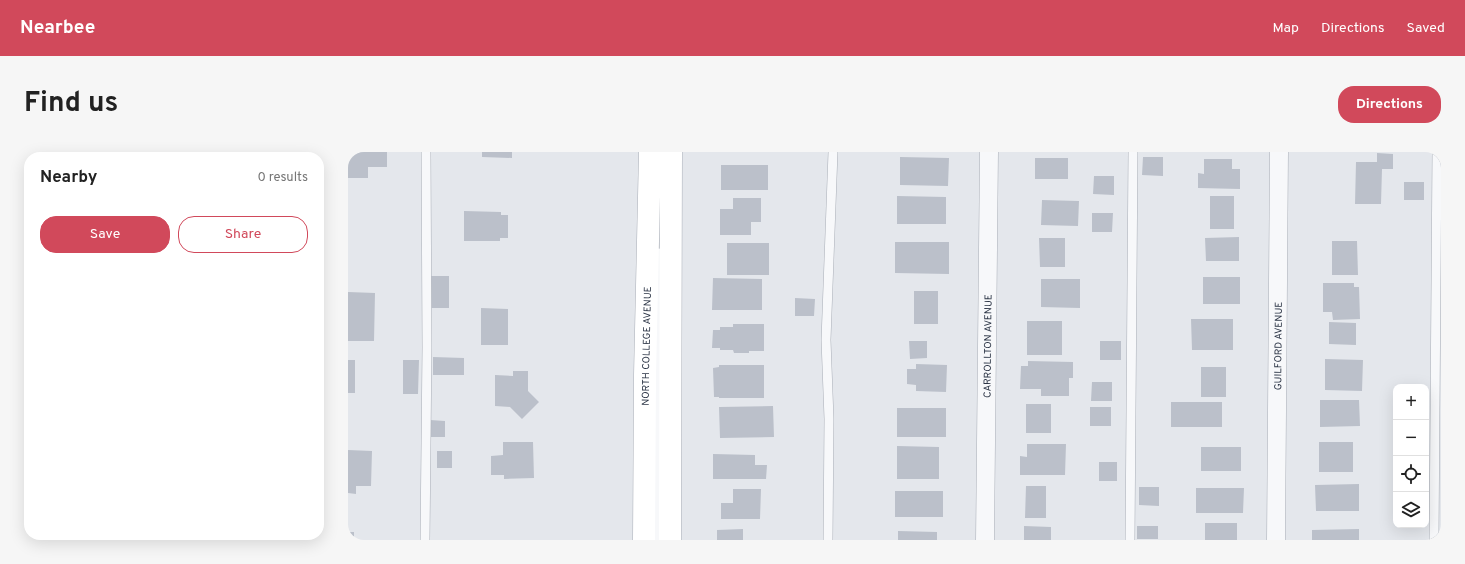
<!DOCTYPE html>
<html lang="en">
<head>
<meta charset="utf-8">
<style>
  :root { --surface:#fff; --page:#f6f6f6; --text:#222; --muted:#767676; --line:#e0e0e0; --accent:#d1495b }
  body { margin:0; font-family:Overpass,sans-serif; background:var(--page); color:var(--text) }
  .controls { position:absolute; right:12px; bottom:12px; display:grid; overflow:hidden; border-radius:8px; box-shadow:0 4px 16px #0002 }
  .controls button { width:36px; height:36px; display:grid; place-items:center; padding:0; border:0; border-bottom:1px solid var(--line); background:var(--surface); color:var(--text); font:20px sans-serif }
  .list { margin:0; padding:0; list-style:none }
  h2 { display:flex; justify-content:space-between; align-items:center; height:52px; margin:0; padding:0 16px; font-size:17px }
  h2 small { font-size:13px; font-weight:400; color:var(--muted) }
  .actions { display:flex; gap:8px; padding:12px 16px }
  .actions a { flex:1; padding:9px 0; border:1px solid var(--accent); border-radius:16px; text-align:center; font-size:14px; color:var(--accent) }
  .actions .main { background:var(--accent); color:#fff }
  .icon { flex:none; width:22px; height:22px; fill:none; stroke:currentColor; stroke-width:2; stroke-linecap:round; stroke-linejoin:round }
  .map { position:relative; flex:none; width:1093px; height:388px; overflow:hidden; border-radius:16px }
  header { display:flex; align-items:center; gap:24px; box-sizing:border-box; height:56px; padding:0 20px; background:var(--accent); color:#fff }
  header strong { font-size:19px }
  nav { display:flex; gap:22px; margin-inline-start:auto; font-size:14px }
  .intro { display:flex; align-items:center; justify-content:space-between; box-sizing:border-box; height:96px; padding:0 24px }
  h1 { margin:0; font-size:28px }
  .button { padding:10px 18px; border-radius:16px; background:var(--accent); color:#fff; font-size:14px; font-weight:700 }
  main { display:flex; gap:24px; padding:0 24px }
  aside { flex:1; background:var(--surface); border-radius:16px; box-shadow:0 4px 16px #0002 }
  .map>svg:first-child { display:block }
</style>
</head>
<body>
<header>
<strong>Nearbee</strong>
<nav><a>Map</a><a>Directions</a><a>Saved</a></nav>
</header>
<div class="intro"><h1>Find us</h1><a class="button">Directions</a></div>
<main>
<aside>
<h2>Nearby<small>0 results</small></h2>
<ul class="list">
</ul>
<div class="actions"><a class="main">Save</a><a>Share</a></div>
</aside>
<div class="map">
<svg width="1093" height="388" viewBox="0 0 1093 388">
  <rect width="100%" height="100%" fill="#e4e7ec"/>
  <!-- building -->
  <path fill="#bbc0ca" d="M 0,0 L 39,0 L 39,15 L 20,15 L 20,26 L 0,26 Z
    M 134,0 L 164,0 L 164,6 L 134,5 Z
    M 1029,1 L 1045,2 L 1045,17 L 1034,17 L 1033,52 L 1007,52 L 1008,10 L 1029,10 Z
    M 552,5 L 601,6 L 600,34 L 552,33 Z
    M 795,5 L 815,5 L 815,24 L 794,23 Z
    M 687,6 L 720,6 L 720,27 L 687,27 Z
    M 856,7 L 884,7 L 884,17 L 892,17 L 892,37 L 850,36 L 850,21 L 856,22 Z
    M 373,13 L 420,13 L 420,38 L 373,38 Z
    M 746,24 L 766,24 L 766,43 L 745,42 Z
    M 1056,30 L 1076,30 L 1076,48 L 1056,48 Z
    M 549,44 L 598,45 L 598,72 L 549,72 Z
    M 862,44 L 886,44 L 886,77 L 862,77 Z
    M 385,46 L 413,46 L 413,70 L 403,70 L 403,83 L 372,83 L 372,57 L 385,57 Z
    M 694,48 L 731,49 L 730,74 L 693,73 Z
    M 116,59 L 153,60 L 153,63 L 160,63 L 160,86 L 152,86 L 152,89 L 116,89 Z
    M 744,61 L 765,61 L 764,80 L 744,80 Z
    M 891,85 L 891,109 L 858,109 L 857,86 Z
    M 691,86 L 717,86 L 717,115 L 692,115 Z
    M 984,89 L 1009,89 L 1010,123 L 984,123 Z
    M 547,90 L 601,90 L 601,122 L 547,121 Z
    M 379,91 L 421,91 L 421,123 L 379,123 Z
    M 82,124 L 101,124 L 101,156 L 81,156 Z
    M 855,125 L 892,125 L 892,152 L 855,152 Z
    M 365,126 L 414,127 L 414,158 L 364,158 Z
    M 693,127 L 732,127 L 732,156 L 693,155 Z
    M 975,131 L 1006,131 L 1006,135 L 1011,135 L 1012,167 L 985,168 L 984,160 L 975,160 Z
    M 566,139 L 590,139 L 590,172 L 566,172 Z
    M 0,140 L 27,141 L 26,189 L 0,189 Z
    M 447,146 L 467,147 L 466,164 L 447,164 Z
    M 133,156 L 160,157 L 160,193 L 133,193 Z
    M 843,167 L 885,167 L 885,198 L 844,198 Z
    M 679,169 L 714,169 L 714,203 L 679,203 Z
    M 981,170 L 1008,171 L 1008,193 L 981,192 Z
    M 385,172 L 416,172 L 416,199 L 401,199 L 401,201 L 386,201 L 385,198 L 372,198 L 372,196 L 364,196 L 365,178 L 372,178 L 372,175 L 385,175 Z
    M 561,189 L 579,189 L 579,206 L 562,207 Z
    M 752,189 L 773,189 L 773,208 L 752,208 Z
    M 85,205 L 116,206 L 116,223 L 85,223 Z
    M 977,207 L 1015,208 L 1014,239 L 977,238 Z
    M 0,208 L 7,208 L 7,241 L 0,241 Z
    M 55,208 L 71,208 L 70,242 L 55,242 Z
    M 680,209 L 725,210 L 725,226 L 721,226 L 721,244 L 693,244 L 693,237 L 672,237 L 673,214 L 680,214 Z
    M 568,212 L 599,213 L 598,240 L 568,239 L 568,233 L 559,232 L 559,217 L 568,217 Z
    M 371,213 L 416,213 L 416,246 L 371,246 L 371,245 L 366,245 L 365,216 L 371,215 Z
    M 853,215 L 878,215 L 878,245 L 853,245 Z
    M 165,219 L 180,219 L 180,239 L 191,250 L 174,267 L 162,255 L 147,254 L 147,223 L 165,224 Z
    M 744,230 L 764,230 L 764,249 L 743,249 Z
    M 972,248 L 1011,248 L 1012,274 L 972,275 Z
    M 823,250 L 874,250 L 874,275 L 823,275 Z
    M 678,252 L 703,252 L 703,281 L 678,281 Z
    M 425,254 L 426,285 L 372,286 L 371,255 Z
    M 742,255 L 763,255 L 763,274 L 742,274 Z
    M 549,256 L 598,256 L 598,285 L 549,285 Z
    M 82,268 L 97,269 L 97,285 L 81,285 Z
    M 155,290 L 185,290 L 186,326 L 156,327 L 156,323 L 143,323 L 143,304 L 155,303 Z
    M 971,290 L 1005,290 L 1005,320 L 971,320 Z
    M 679,292 L 718,292 L 717,323 L 672,323 L 672,304 L 679,305 Z
    M 549,294 L 591,295 L 591,327 L 549,327 Z
    M 853,295 L 893,295 L 893,319 L 853,319 Z
    M 0,298 L 24,299 L 23,334 L 8,334 L 8,342 L 0,341 Z
    M 89,299 L 104,299 L 104,316 L 89,316 Z
    M 365,302 L 407,303 L 407,313 L 419,313 L 418,327 L 365,327 Z
    M 751,310 L 769,310 L 769,329 L 751,329 Z
    M 1011,332 L 1011,359 L 968,359 L 967,333 Z
    M 678,334 L 698,334 L 698,366 L 677,366 Z
    M 791,335 L 811,335 L 811,354 L 791,353 Z
    M 848,336 L 896,336 L 895,361 L 848,361 Z
    M 385,337 L 413,337 L 412,367 L 373,367 L 373,351 L 385,351 Z
    M 547,339 L 595,339 L 595,365 L 547,365 Z
    M 857,371 L 889,371 L 889,388 L 857,388 Z
    M 676,374 L 703,375 L 703,388 L 676,388 Z
    M 789,374 L 810,374 L 810,387 L 789,387 Z
    M 395,377 L 395,388 L 369,388 L 369,378 Z
    M 1011,377 L 1011,388 L 964,388 L 964,378 Z
    M 550,379 L 589,380 L 589,388 L 550,388 Z
    M 0,380 L 6,380 L 6,388 L 0,388 Z"/>
  <g fill="none" stroke-linecap="round" stroke-linejoin="round">
    <defs>
      <path id="lane" d="M 77,388 L 79,195 L 78,0
        M 310,388 L 311,101
        M 480,388 L 481,267 L 478,188 L 485,0
        M 782,388 L 785,0
        M 1086,388 L 1089,0"/>
      <g id="street">
        <path id="s1" d="M 637,388 L 641,0"/>
        <path id="s2" d="M 928,388 L 931,0"/>
      </g>
      <g id="secondary">
        <path id="s3" d="M 296,388 L 297,223 L 302,0"/>
        <path d="M 322,388 L 323,0"/>
      </g>
    </defs>
    <!-- lane casing -->
    <use href="#lane" stroke="#a9aeb7" stroke-width="10"/>
    <!-- street casing -->
    <use href="#street" stroke="#a9aeb7" stroke-width="19"/>
    <!-- secondary casing -->
    <use href="#secondary" stroke="#a9aeb7" stroke-width="23"/>
    <!-- lane -->
    <use href="#lane" stroke="#f7f8fa" stroke-width="9"/>
    <!-- street -->
    <use href="#street" stroke="#f7f8fa" stroke-width="18"/>
    <!-- secondary -->
    <use href="#secondary" stroke="#fff" stroke-width="22"/>
  </g>
  <g text-anchor="middle" stroke-width="3" stroke-linejoin="round" paint-order="stroke">
    <!-- street labels -->
    <g font-size="10" fill="#2b3445" stroke="#f4f6f9">
      <text dy="4" stroke="none"><textPath href="#s3" startOffset="194">NORTH COLLEGE AVENUE</textPath></text>
      <text dy="4" stroke="none"><textPath href="#s1" startOffset="194">CARROLLTON AVENUE</textPath></text>
      <text dy="4" stroke="none"><textPath href="#s2" startOffset="194">GUILFORD AVENUE</textPath></text>
    </g>
  </g>
</svg>
<div class="controls">
<button>+</button>
<button>−</button>
<button><svg class="icon" aria-label="locate" viewBox="0 0 24 24"><circle cx="12" cy="12" r="6"/><path d="M12 2v4M12 18v4M2 12h4M18 12h4"/></svg></button>
<button><svg class="icon" aria-label="layers" viewBox="0 0 24 24"><path d="M12 4l9 5-9 5-9-5zM3 14l9 5 9-5"/></svg></button>
</div>
</div>
</main>
</body>
</html>
